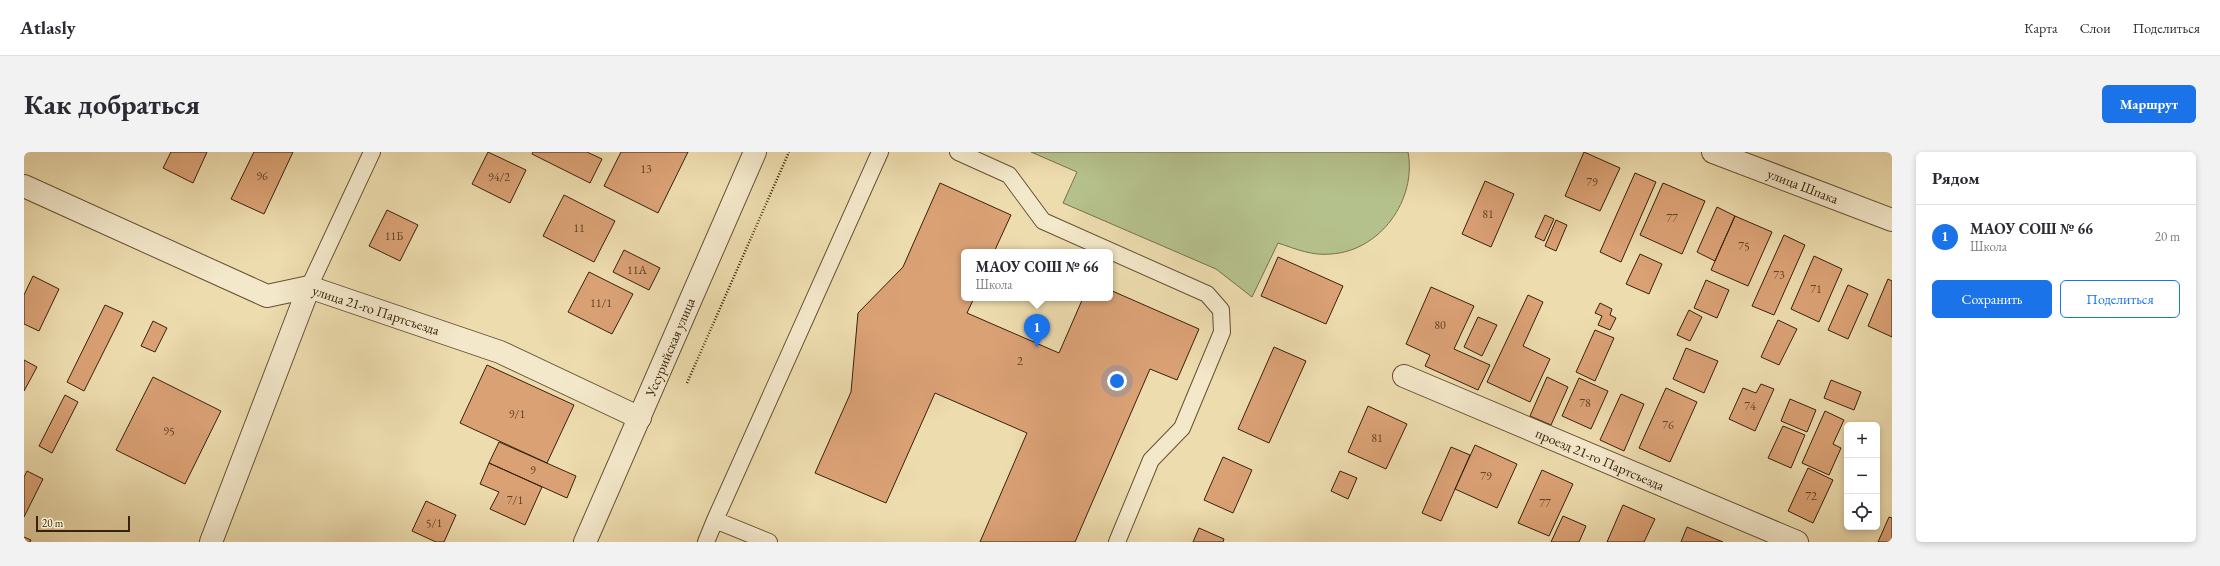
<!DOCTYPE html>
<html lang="ru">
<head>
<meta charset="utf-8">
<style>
  :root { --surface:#fff; --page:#f2f2f3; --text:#2b2b33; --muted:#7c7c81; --line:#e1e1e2; --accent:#1a73e8 }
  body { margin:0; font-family:"EB Garamond",serif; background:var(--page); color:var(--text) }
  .controls { position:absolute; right:12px; bottom:12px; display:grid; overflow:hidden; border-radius:6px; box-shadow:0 2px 6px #0003 }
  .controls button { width:36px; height:36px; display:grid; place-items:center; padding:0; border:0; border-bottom:1px solid var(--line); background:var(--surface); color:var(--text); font:20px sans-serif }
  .scale { position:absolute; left:12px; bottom:10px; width:94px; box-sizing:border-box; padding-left:4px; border:2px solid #39210a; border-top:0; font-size:11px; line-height:14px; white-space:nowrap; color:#39210a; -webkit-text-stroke:3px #f3e8ca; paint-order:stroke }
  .you { position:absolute; left:1093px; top:229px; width:14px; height:14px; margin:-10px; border:3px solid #fff; border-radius:50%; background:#1a73e8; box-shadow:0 0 0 6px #1a73e833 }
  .badge { display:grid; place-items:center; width:26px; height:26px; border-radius:50%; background:var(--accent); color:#fff; font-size:13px; font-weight:700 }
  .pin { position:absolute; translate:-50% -33px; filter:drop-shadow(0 1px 2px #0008) }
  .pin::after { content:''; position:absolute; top:21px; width:14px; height:12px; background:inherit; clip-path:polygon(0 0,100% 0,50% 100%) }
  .popup { position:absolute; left:937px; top:97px; width:152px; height:52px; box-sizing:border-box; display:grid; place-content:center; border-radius:6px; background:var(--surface); filter:drop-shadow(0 1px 3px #0005); font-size:13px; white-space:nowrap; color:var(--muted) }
  .popup b { font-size:15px; color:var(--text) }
  .popup::after { content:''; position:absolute; left:50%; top:100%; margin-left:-8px; border:8px solid transparent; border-top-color:var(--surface) }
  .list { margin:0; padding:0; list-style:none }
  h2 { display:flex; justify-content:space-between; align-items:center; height:52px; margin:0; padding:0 16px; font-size:17px }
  h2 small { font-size:13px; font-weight:400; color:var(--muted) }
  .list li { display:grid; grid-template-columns:26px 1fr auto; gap:12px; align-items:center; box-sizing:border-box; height:64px; padding:0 16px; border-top:1px solid var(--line) }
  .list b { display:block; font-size:15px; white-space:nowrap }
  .list p { margin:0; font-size:13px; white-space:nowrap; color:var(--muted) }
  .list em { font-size:13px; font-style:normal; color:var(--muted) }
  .actions { display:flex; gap:8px; padding:12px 16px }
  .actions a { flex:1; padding:9px 0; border:1px solid var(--accent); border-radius:6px; text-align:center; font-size:14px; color:var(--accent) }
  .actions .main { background:var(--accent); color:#fff }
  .icon { flex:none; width:22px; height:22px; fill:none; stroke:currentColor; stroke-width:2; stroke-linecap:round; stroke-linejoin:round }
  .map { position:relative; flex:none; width:1868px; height:390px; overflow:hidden; border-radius:6px }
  header { display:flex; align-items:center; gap:24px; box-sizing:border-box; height:56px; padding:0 20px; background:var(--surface); border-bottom:1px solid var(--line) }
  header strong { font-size:19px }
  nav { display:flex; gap:22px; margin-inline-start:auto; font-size:14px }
  .intro { display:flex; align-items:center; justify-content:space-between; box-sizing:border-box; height:96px; padding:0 24px }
  h1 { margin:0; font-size:28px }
  .button { padding:10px 18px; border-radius:6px; background:var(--accent); color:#fff; font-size:14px; font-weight:700 }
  main { display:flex; gap:24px; padding:0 24px }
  aside { flex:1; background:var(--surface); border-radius:6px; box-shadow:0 2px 6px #0003 }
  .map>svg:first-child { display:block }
</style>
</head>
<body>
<header>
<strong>Atlasly</strong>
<nav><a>Карта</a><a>Слои</a><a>Поделиться</a></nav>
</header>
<div class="intro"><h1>Как добраться</h1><a class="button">Маршрут</a></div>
<main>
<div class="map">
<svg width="1868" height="390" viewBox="0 0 1868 390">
  <rect width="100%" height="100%" fill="#eddcae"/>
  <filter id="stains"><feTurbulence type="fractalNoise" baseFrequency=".005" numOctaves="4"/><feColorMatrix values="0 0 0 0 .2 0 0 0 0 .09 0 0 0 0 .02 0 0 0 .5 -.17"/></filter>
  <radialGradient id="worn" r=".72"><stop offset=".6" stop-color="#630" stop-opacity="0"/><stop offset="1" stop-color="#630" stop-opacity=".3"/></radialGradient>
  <!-- garden -->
  <path fill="#b5c18c" stroke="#77714b" d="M 1007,0 L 1384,0 C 1393,48 1356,99 1307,102 C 1288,104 1272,97 1254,91 L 1228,145 L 1192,117 L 1039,51 L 1053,20 Z"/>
  <!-- building -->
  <path fill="#daa175" stroke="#39210a" d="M 147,0 L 183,0 L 169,31 L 139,16 Z
    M 230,0 L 269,0 L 240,62 L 207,47 Z
    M 464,0 L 502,18 L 486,51 L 448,32 Z
    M 509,0 L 563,0 L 578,7 L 566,31 L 508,2 Z
    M 597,0 L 664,0 L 634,61 L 580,34 Z
    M 1560,0 L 1596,16 L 1576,59 L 1541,44 Z
    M 1611,21 L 1632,30 L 1597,110 L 1576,100 Z
    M 1461,29 L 1490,42 L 1467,95 L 1438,82 Z
    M 916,31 L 987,63 L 970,100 L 940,100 L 940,146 L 950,146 L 943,161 L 1035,201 L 1059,146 L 1086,146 L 1086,138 L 1175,177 L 1153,228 L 1126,217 L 1051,390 L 956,390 L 1003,281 L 911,241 L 862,351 L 791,321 L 827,240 L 834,161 L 879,115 Z
    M 1639,31 L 1681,49 L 1658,102 L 1616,83 Z
    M 540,43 L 591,69 L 570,110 L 519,84 Z
    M 1693,55 L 1711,64 L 1691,109 L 1673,100 Z
    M 363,58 L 394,73 L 376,109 L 345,94 Z
    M 1521,63 L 1530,67 L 1520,89 L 1511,85 Z
    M 1711,64 L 1748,80 L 1724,134 L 1687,118 Z
    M 1532,68 L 1543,73 L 1532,99 L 1521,94 Z
    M 1760,83 L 1781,93 L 1750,163 L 1728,154 Z
    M 600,98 L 636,116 L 625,138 L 589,120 Z
    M 1616,102 L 1638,112 L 1625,142 L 1602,132 Z
    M 1790,104 L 1818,117 L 1795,170 L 1767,157 Z
    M 1254,105 L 1319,134 L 1302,172 L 1237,144 Z
    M 565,120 L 609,142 L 588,182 L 544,160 Z
    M 9,124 L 35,137 L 15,179 L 0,172 L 0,143 Z
    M 1864,127 L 1868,129 L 1868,185 L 1844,174 Z
    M 1682,128 L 1705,138 L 1693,166 L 1670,156 Z
    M 1824,133 L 1844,142 L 1824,187 L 1804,178 Z
    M 1407,135 L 1450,154 L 1430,197 L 1466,213 L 1454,238 L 1401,214 L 1406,203 L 1382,192 Z
    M 1504,143 L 1519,150 L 1499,194 L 1526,207 L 1506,250 L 1463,230 Z
    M 1576,151 L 1588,157 L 1586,163 L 1592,166 L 1586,178 L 1574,173 L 1578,164 L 1571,161 Z
    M 81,153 L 99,161 L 60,239 L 43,230 Z
    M 1665,158 L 1678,165 L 1666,189 L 1653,183 Z
    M 1454,165 L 1473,173 L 1458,204 L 1440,195 Z
    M 1754,168 L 1773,177 L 1755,213 L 1737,205 Z
    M 129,169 L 143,176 L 131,200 L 117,194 Z
    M 1571,178 L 1590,186 L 1571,229 L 1552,220 Z
    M 1250,195 L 1282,209 L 1245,291 L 1214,277 Z
    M 1662,196 L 1694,209 L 1680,241 L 1649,227 Z
    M 0,208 L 13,215 L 0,239 Z
    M 463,213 L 550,253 L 523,311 L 436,271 Z
    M 129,225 L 197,259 L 161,332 L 92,298 Z
    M 1523,225 L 1544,235 L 1527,273 L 1506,264 Z
    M 1555,226 L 1584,239 L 1567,277 L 1538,264 Z
    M 1807,228 L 1837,240 L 1830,258 L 1800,246 Z
    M 1737,232 L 1750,237 L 1731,279 L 1705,267 L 1719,236 L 1732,241 Z
    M 1642,236 L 1673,250 L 1646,310 L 1615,296 Z
    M 1597,242 L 1620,252 L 1600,299 L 1576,288 Z
    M 41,243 L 54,250 L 28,301 L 15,294 Z
    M 1766,247 L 1792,258 L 1783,280 L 1757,269 Z
    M 1344,254 L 1383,272 L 1362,317 L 1324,300 Z
    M 1801,259 L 1820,268 L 1809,292 L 1817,296 L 1805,323 L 1778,311 Z
    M 1759,274 L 1781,283 L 1767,316 L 1744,306 Z
    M 475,290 L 552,324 L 543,346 L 465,311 Z
    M 1451,293 L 1493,312 L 1473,356 L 1431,337 Z
    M 1427,295 L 1446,303 L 1417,369 L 1398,361 Z
    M 1199,305 L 1228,318 L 1209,361 L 1180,348 Z
    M 465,311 L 518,335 L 501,373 L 466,357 L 475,340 L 456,332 Z
    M 1784,316 L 1809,328 L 1789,371 L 1764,359 Z
    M 1518,318 L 1549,332 L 1525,384 L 1494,371 Z
    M 3,319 L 19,327 L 0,365 L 0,325 Z
    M 1316,319 L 1333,326 L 1324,347 L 1307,339 Z
    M 402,349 L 432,363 L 420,390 L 412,390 L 388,379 Z
    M 1599,353 L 1631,367 L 1620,390 L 1583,390 Z
    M 1539,364 L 1562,374 L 1555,390 L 1527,390 Z
    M 1865,365 L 1868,366 L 1868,390 L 1854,390 Z
    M 1663,375 L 1699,390 L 1657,390 Z
    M 1175,376 L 1200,387 L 1199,390 L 1169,390 Z
    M 0,385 L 7,388 L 6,390 L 0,390 Z"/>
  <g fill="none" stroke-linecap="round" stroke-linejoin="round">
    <defs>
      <path id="service" d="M 934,0 L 985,23 L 1019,69 L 1183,142 L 1197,158 L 1198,180 L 1158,276 L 1127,308 L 1093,390
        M 285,135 L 348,0
        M 691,368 L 856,0
        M 682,390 L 691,368 L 745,390"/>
      <path id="minor" d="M 1689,0 L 1868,68
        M 0,34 L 243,144 L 285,135 L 476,200 L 616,266
        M 1380,224 L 1773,390
        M 187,390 L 285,135"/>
      <path id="tertiary" d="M 561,390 L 731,0"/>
    </defs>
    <!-- service casing -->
    <use href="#service" stroke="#665033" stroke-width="18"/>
    <!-- minor casing -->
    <use href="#minor" stroke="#665033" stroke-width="24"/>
    <!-- tertiary casing -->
    <use href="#tertiary" stroke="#665033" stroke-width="24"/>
    <!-- path -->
    <path stroke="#39210a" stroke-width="2.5" stroke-dasharray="1 2" stroke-linecap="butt" d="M 663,231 L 765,0"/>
    <!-- service -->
    <use href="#service" stroke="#f3e8ca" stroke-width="16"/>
    <!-- minor -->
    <use href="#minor" stroke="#f3e8ca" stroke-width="22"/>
    <!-- tertiary -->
    <use href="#tertiary" stroke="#f3e8ca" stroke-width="22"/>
  </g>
  <g text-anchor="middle" stroke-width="3" stroke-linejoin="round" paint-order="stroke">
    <!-- number labels -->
    <g font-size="12" fill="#614125">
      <text x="622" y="21">13</text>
      <text x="238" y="28">96</text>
      <text x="475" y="29">94/2</text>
      <text x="1568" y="34">79</text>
      <text x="1464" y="66">81</text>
      <text x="1648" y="70">77</text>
      <text x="555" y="80">11</text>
      <text x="370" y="88">11Б</text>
      <text x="1720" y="98">75</text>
      <text x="613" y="122">11А</text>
      <text x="1755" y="127">73</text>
      <text x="1792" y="141">71</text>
      <text x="577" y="155">11/1</text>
      <text x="1416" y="177">80</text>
      <text x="996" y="213">2</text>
      <text x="1561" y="255">78</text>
      <text x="1726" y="258">74</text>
      <text x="493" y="266">9/1</text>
      <text x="1644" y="277">76</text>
      <text x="145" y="283">95</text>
      <text x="1353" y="290">81</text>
      <text x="509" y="322">9</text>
      <text x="1462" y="328">79</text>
      <text x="1787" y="348">72</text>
      <text x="491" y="352">7/1</text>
      <text x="1521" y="355">77</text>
      <text x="410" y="375">5/1</text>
    </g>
    <!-- street labels -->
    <g font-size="14" fill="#39210a" stroke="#f3e8ca">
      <text transform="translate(1779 34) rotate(21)" y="5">улица Шпака</text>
      <text transform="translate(352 158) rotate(18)" y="5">улица 21-го Партсъезда</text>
      <text transform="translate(646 195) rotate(-67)" y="5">Уссурийская улица</text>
      <text transform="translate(1576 307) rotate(23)" y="5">проезд 21-го Партсъезда</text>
    </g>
  </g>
  <rect width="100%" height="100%" filter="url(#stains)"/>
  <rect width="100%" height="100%" fill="url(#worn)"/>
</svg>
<div class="controls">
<button>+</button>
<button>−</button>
<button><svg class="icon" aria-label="locate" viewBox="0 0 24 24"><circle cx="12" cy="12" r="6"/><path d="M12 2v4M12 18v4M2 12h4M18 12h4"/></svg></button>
</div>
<div class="scale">20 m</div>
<div class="you"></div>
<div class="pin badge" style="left:1013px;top:195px">1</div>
<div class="popup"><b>МАОУ СОШ № 66</b>Школа</div>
</div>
<aside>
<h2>Рядом<small></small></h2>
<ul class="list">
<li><span class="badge">1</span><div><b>МАОУ СОШ № 66</b><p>Школа</p></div><em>20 m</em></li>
</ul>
<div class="actions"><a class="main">Сохранить</a><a>Поделиться</a></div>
</aside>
</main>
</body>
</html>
